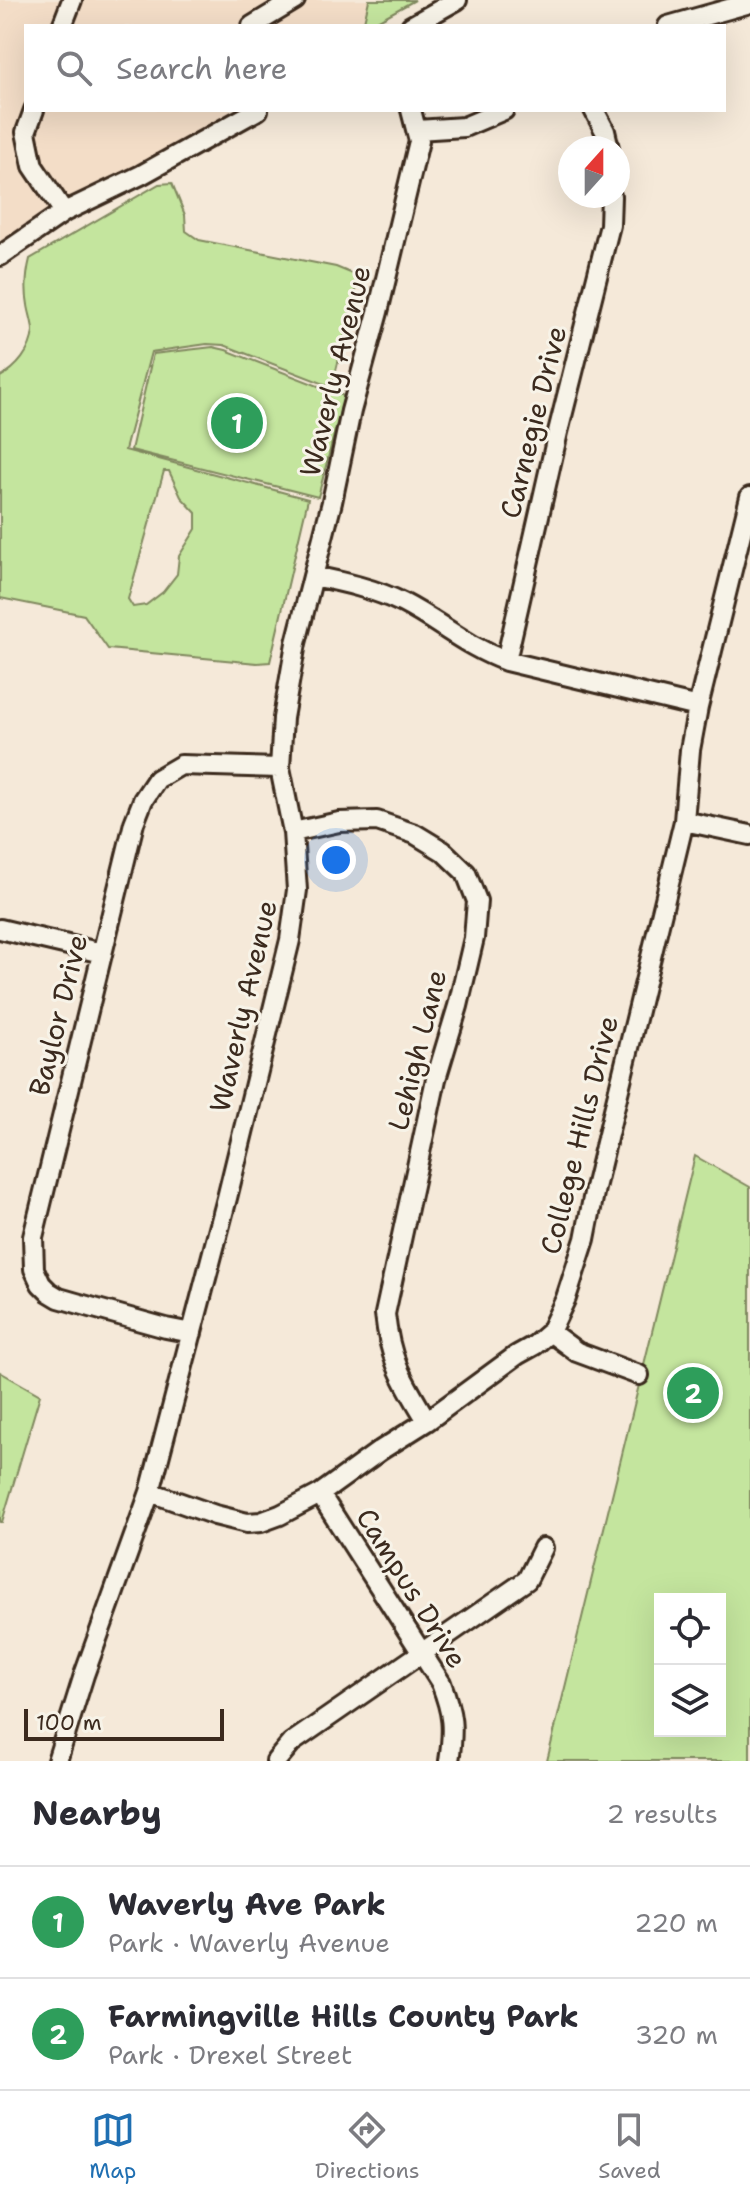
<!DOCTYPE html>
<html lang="en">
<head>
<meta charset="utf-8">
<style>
  :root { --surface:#fff; --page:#f2f2f3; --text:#2b2b33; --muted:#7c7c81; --line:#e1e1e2; --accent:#1f6fb2 }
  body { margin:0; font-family:"Shantell Sans",sans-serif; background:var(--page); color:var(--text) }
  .controls { position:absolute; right:24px; bottom:24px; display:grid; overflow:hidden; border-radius:0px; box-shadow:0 8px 32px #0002 }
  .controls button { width:72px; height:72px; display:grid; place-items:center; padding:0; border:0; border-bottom:2px solid var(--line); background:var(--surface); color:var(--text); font:40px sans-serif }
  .compass { position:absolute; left:558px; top:136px; width:72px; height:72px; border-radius:50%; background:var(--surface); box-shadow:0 8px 32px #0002; rotate:21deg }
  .scale { position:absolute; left:24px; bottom:20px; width:200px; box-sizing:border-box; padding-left:8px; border:4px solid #3b2a1e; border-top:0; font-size:22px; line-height:28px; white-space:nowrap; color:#3b2a1e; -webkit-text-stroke:6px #f7f3e8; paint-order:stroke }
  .you { position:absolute; left:336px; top:860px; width:28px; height:28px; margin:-20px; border:6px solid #fff; border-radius:50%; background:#1a73e8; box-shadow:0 0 0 12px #1a73e833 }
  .badge { display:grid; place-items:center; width:52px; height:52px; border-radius:50%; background:var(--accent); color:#fff; font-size:26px; font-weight:700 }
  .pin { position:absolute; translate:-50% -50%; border:4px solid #fff; box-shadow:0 2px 8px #0006 }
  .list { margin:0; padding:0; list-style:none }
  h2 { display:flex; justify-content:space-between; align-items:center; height:104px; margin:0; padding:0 32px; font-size:34px }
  h2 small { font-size:26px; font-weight:400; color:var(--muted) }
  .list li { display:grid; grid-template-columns:52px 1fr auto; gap:24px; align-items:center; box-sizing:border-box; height:112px; padding:0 32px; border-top:2px solid var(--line) }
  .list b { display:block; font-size:30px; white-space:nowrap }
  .list p { margin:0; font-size:26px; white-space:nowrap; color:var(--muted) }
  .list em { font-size:26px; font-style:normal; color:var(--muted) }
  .icon { flex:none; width:44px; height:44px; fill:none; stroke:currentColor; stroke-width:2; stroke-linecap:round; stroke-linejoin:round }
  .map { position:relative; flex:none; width:750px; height:1761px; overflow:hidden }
  .search { position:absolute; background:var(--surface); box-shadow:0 8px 32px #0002; left:24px; right:24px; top:24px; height:88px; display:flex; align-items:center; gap:20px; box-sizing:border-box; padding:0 28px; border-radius:0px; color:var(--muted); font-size:30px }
  .sheet { height:328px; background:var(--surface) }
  nav { display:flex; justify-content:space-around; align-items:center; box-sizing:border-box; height:112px; border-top:2px solid var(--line); background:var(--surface); font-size:22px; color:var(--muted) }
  nav a { display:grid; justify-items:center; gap:4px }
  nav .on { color:var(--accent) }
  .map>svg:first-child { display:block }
</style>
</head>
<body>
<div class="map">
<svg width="750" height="1761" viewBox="0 0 750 1761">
  <rect width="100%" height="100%" fill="#f5e9d9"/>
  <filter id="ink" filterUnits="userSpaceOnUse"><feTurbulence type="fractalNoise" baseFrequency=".0125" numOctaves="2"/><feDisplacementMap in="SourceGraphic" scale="16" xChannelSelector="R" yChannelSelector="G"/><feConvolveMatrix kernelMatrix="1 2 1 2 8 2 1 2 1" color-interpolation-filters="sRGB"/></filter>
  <g filter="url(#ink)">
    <!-- built -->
    <path fill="#f3ddc7" d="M 0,0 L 369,0 L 363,26 L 26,26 L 26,110 L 258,110 L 0,256 Z"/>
    <!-- green -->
    <path fill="#c4e59e" stroke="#80885e" stroke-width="2" fill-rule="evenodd" d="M 369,0 L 415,0 L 368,26 L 363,26 Z
      M 172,183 L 185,215 L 186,231 L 199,240 L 336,267 L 353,274 L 358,281 L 332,387 L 224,345 L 207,344 L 151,352 L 125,450 L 308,499 L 270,662 L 257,663 L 108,649 L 84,615 L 0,598 L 0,377 C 17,368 31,351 33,331 C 33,323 29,313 28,305 C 25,289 26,275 30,259 L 159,184 ZM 164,471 L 169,471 L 181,497 L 196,513 L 196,529 L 179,556 L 177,574 L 163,592 L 146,605 L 133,607 L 128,599 Z
      M 213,347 L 226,350 L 344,396 L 318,497 L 131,450 L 153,354 Z
      M 695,1156 L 750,1187 L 750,1761 L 547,1761 ZM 660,1599 L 720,1599 L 720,1731 L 660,1731 Z
      M 0,1372 L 40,1395 L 2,1522 L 0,1522 Z"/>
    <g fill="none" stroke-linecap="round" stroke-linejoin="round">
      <defs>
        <path id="minor" d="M 62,26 L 72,0
          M 252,26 L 295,0
          M 411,26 L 457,0
          M 668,26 L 750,3
          M 34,110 L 26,132 L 33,166 L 64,212
          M 594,110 L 605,131 L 609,148
          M 417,130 L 464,127 L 504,110
          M 0,256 L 64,212 L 141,175 L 258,110
          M 313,576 C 343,582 375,589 403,603 C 440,622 465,646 506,661 L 698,707
          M 506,661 L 558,432 L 610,225 L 611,196
          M 684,821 L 750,835
          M 293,832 L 339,822 L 377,821 L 415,834 L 443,851 L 466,873 L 477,901 L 474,938 L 458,1006 L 436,1079 L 385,1314 C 390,1362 403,1380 427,1421
          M 0,929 L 102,953
          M 550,1332 L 577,1352 L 639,1375
          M 192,1333 L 166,1328 L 94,1308 L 59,1298 L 49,1292 L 41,1284 L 34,1269 L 33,1237 L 134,823 L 143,800 L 157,779 L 181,765 L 280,768
          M 150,1492 L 215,1515 L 247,1523 L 261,1522 L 280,1515 L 320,1494 L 381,1450 L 427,1421 L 517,1355 L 535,1345 L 550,1332 L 566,1298 L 585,1239 L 595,1188 L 684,821 L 690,750 L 698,707 L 750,497
          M 320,1494 L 441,1683 C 453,1714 454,1728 449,1761
          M 57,1761 L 84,1675 L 150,1492 L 227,1198 L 290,940 L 297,890 L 293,832 L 280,768 L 283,718 L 296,643 L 332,502 L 351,411 L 378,312 L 419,141 L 411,110
          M 276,1761 L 291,1743 L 527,1580 L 543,1548"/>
      </defs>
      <!-- minor casing -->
      <use href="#minor" stroke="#3b2a1e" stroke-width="24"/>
      <!-- minor -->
      <use href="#minor" stroke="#f7f3e8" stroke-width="18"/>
    </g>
  </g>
  <g text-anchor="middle" stroke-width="6" stroke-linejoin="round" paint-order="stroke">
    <!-- street labels -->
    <g font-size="28" fill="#3b2a1e" stroke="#f7f3e8">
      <text transform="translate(335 371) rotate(-76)" y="10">Waverly Avenue</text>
      <text transform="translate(533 422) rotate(-76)" y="10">Carnegie Drive</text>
      <text transform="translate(243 1006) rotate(-77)" y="10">Waverly Avenue</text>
      <text transform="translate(58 1015) rotate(-76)" y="10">Baylor Drive</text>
      <text transform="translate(417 1050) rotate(-76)" y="10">Lehigh Lane</text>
      <text transform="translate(579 1135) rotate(-76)" y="10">College Hills Drive</text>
      <text transform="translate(412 1588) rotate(58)" y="10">Campus Drive</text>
    </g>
  </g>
</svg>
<div class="controls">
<button><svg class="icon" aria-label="locate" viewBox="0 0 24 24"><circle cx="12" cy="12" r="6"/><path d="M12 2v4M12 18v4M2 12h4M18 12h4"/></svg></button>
<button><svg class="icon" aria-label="layers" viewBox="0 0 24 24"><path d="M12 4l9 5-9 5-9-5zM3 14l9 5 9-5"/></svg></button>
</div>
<svg class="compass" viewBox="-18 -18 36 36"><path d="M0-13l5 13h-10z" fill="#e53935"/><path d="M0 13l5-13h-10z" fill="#7c7c81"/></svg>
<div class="scale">100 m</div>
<div class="you"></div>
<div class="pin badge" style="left:237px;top:423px;background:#2e9e5b">1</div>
<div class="pin badge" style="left:693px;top:1393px;background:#2e9e5b">2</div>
<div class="search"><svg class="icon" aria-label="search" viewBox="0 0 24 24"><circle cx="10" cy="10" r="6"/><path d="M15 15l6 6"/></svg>Search here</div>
</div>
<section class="sheet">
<h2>Nearby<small>2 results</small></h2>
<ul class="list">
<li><span class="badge" style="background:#2e9e5b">1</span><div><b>Waverly Ave Park</b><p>Park · Waverly Avenue</p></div><em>220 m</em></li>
<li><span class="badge" style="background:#2e9e5b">2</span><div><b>Farmingville Hills County Park</b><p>Park · Drexel Street</p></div><em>320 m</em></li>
</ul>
</section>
<nav>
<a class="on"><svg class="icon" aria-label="map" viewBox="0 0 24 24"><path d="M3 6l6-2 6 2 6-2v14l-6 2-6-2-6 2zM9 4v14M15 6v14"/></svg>Map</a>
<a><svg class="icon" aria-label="directions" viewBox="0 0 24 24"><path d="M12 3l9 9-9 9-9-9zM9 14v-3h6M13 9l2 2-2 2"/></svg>Directions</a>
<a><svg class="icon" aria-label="saved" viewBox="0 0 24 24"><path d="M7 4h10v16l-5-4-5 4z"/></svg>Saved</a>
</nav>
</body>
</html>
